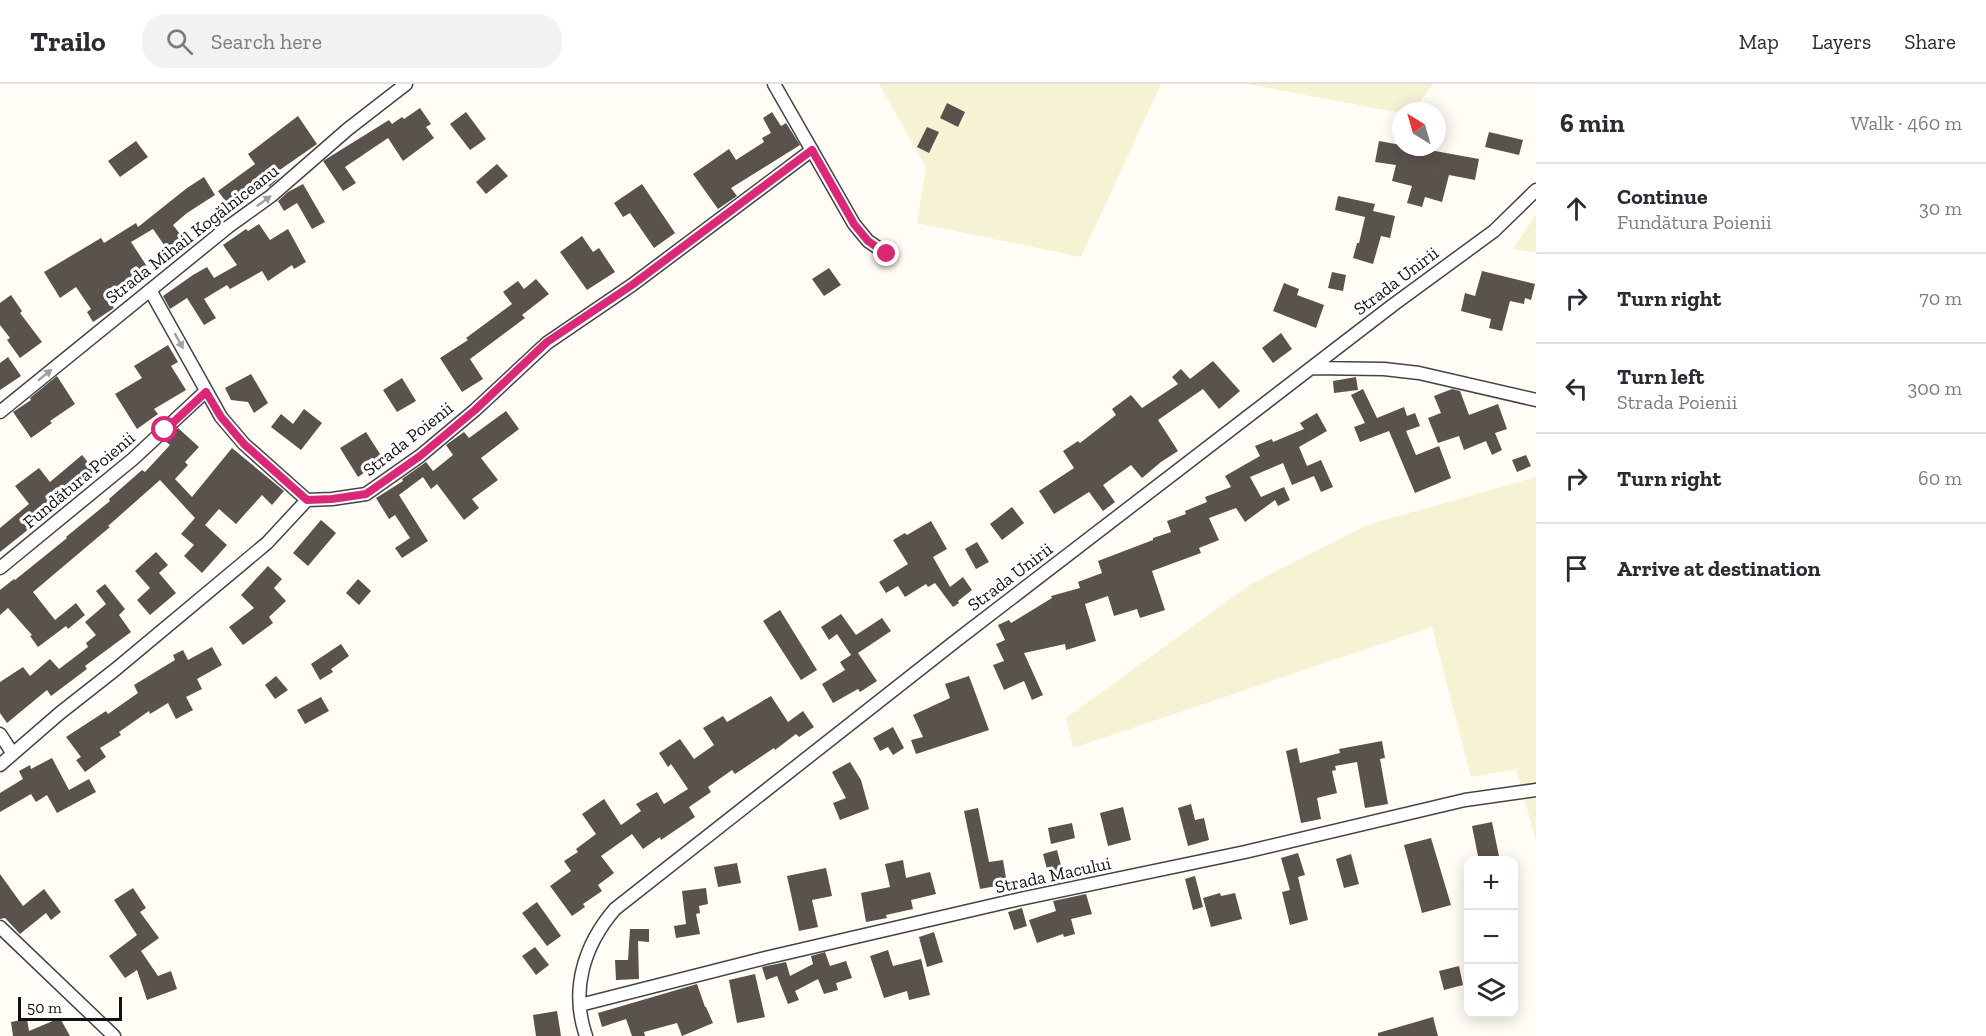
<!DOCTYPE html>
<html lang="en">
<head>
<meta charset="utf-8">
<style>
  :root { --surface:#fff; --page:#f2f2f3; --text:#2b2b33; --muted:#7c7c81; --line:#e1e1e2 }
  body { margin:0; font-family:"Zilla Slab",serif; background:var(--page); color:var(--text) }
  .controls { position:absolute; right:18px; bottom:18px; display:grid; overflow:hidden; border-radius:12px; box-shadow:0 3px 15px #0003 }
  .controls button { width:54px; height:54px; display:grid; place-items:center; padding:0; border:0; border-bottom:2px solid var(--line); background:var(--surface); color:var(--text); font:30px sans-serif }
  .compass { position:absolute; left:1392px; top:18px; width:54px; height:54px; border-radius:50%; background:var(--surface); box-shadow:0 3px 15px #0003; rotate:323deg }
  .scale { position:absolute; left:18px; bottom:15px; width:104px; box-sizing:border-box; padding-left:6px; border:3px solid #111; border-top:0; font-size:16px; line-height:21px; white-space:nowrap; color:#111; -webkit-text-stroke:4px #fff; paint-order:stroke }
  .stop { position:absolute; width:18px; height:18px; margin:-14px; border:4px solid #db2777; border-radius:50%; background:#fff }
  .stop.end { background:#db2777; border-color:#fff; box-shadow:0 2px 6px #0008 }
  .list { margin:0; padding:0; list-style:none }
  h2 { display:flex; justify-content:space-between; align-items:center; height:78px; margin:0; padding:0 24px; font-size:26px }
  h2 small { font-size:20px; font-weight:400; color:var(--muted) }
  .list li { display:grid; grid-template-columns:39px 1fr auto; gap:18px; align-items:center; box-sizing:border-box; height:90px; padding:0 24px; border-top:2px solid var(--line) }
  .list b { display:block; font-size:22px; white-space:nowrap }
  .list p { margin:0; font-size:20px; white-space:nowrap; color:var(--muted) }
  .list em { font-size:20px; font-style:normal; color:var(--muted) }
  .icon { flex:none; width:33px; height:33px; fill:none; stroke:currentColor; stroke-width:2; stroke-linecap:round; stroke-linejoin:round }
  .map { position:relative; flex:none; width:1536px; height:952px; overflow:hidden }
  header { display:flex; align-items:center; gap:36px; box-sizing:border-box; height:84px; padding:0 30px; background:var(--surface); border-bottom:2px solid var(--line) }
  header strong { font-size:28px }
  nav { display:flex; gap:33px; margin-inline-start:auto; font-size:21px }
  .search { width:420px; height:54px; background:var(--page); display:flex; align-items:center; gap:15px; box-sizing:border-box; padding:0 21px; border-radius:24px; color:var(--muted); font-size:22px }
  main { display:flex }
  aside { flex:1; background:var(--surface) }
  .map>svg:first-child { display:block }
</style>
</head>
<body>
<header>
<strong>Trailo</strong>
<div class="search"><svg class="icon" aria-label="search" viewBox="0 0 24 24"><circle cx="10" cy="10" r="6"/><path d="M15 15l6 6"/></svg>Search here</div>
<nav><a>Map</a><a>Layers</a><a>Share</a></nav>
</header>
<main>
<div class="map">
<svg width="1536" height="952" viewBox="0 0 1536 952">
  <rect width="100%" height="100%" fill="#fffdf5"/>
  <!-- farmland -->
  <path fill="#f6f3d4" d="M 879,0 L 1161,0 L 1081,173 L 917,139 L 926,83 Z
    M 1248,0 L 1433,0 L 1413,27 L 1401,27 L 1401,29 Z
    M 1536,130 L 1536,169 L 1513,165 Z
    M 1536,393 L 1536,757 L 1516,685 L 1471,693 L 1432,543 L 1073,664 L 1066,634 L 1251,500 L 1367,441 Z"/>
  <!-- building -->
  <path fill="#5a524d" d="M 947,19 L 965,28 L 958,43 L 940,34 Z
    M 420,24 L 431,40 L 426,43 L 434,54 L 403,77 L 388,54 L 345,83 L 356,99 L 343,107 L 323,77 L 389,36 L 392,40 L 402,33 L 404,35 Z
    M 466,28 L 486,55 L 470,66 L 450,40 Z
    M 772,28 L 781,42 L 786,39 L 800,61 L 731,104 L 737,112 L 718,125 L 693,90 L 729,65 L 736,76 L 764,58 L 762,54 L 771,49 L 763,34 Z
    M 298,32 L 317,60 L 274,90 L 278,95 L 269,103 L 268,101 L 261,106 L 257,102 L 229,122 L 218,107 L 255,80 L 248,70 Z
    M 927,43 L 939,48 L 929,69 L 917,63 Z
    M 1489,48 L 1523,56 L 1519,71 L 1485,63 Z
    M 136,57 L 148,73 L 120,93 L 108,77 Z
    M 1379,57 L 1401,61 L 1401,63 L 1413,63 L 1479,75 L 1475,96 L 1449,91 L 1442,118 L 1425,113 L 1422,123 L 1407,119 L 1412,102 L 1392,97 L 1396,81 L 1375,78 Z
    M 497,80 L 508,92 L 486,110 L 476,98 Z
    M 204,93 L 215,111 L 187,129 L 173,141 L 187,159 L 171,171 L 153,145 L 131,158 L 148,184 L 123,199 L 128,207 L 110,219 L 114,224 L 93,238 L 87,228 L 91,225 L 76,203 L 60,214 L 44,188 L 101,154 L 104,159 L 136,139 L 138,143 L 187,104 Z
    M 303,100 L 325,138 L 312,145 L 297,119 L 284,127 L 278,117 L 288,108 Z
    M 642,100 L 675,149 L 654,164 L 630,129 L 623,133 L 614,119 Z
    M 1338,112 L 1375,120 L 1373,127 L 1395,132 L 1390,154 L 1381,152 L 1373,180 L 1353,174 L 1357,159 L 1359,159 L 1365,133 L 1335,126 Z
    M 259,140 L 270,156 L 288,145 L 306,178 L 294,185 L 292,181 L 268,197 L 262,187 L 230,205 L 227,201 L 204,215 L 216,234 L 204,241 L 187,214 L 170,225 L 163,212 L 193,191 L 207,183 L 214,194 L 237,181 L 223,161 L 246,145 L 248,147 Z
    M 582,152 L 593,168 L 599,164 L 615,188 L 587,206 L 560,168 Z
    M 829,184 L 841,201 L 824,212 L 812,195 Z
    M 1482,187 L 1535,200 L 1531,216 L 1525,214 L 1524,220 L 1510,217 L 1502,247 L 1489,244 L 1491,235 L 1461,227 L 1465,209 L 1475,212 Z
    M 1332,188 L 1346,191 L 1343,207 L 1328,204 Z
    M 536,195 L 549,210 L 522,231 L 525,234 L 470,275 L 483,295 L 462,308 L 440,274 L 468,256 L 466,254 L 512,220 L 503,208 L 518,197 L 524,205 Z
    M 1284,199 L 1299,205 L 1297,211 L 1324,221 L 1316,244 L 1273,227 Z
    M 11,211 L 22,227 L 20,229 L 42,258 L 20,274 L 7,256 L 10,254 L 0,241 L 0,219 Z
    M 1281,249 L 1292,265 L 1273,279 L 1262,264 Z
    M 168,261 L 178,278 L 171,282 L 186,306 L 154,325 L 158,330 L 137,345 L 115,310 L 142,294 L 134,282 Z
    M 8,273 L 21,292 L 0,306 L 0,279 Z
    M 1213,277 L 1240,307 L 1219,325 L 1203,305 L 1158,336 L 1178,367 L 1161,378 L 1142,394 L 1131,381 L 1103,401 L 1115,418 L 1103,427 L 1089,408 L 1054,430 L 1039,407 L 1074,384 L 1063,367 L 1078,357 L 1080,359 L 1116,331 L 1112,325 L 1131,311 L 1142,324 L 1178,300 L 1172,293 L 1181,285 L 1190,295 Z
    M 251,290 L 268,319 L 254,329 L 248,318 L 231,316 L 225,304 Z
    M 57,292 L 75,320 L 50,337 L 52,339 L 31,354 L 13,328 L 31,316 L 30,314 Z
    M 1356,293 L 1358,306 L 1334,309 L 1333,297 Z
    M 402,294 L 416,317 L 397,328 L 383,306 Z
    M 1363,305 L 1377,334 L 1404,323 L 1407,332 L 1415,329 L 1420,342 L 1406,347 L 1416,371 L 1439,362 L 1451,394 L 1415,409 L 1389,347 L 1360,358 L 1354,343 L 1365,339 L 1351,311 Z
    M 1452,305 L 1460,307 L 1469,331 L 1498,320 L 1507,345 L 1495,349 L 1502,366 L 1492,371 L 1486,357 L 1464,366 L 1459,352 L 1438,359 L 1428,334 L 1441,329 L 1434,312 Z
    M 304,325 L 322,339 L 301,366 L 271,343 L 281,330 L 293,340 Z
    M 506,327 L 519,345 L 481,374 L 498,396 L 472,415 L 479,424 L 464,436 L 437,400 L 431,405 L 423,393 L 399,411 L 428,457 L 402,474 L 395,464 L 410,454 L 395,431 L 389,435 L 376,414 L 403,397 L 402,395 L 426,378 L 433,387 L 453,371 L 446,361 L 464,348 L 469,354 Z
    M 1317,329 L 1327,347 L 1299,363 L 1307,382 L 1321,376 L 1333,403 L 1321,408 L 1314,392 L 1292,401 L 1283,379 L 1250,393 L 1261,413 L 1284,403 L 1290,416 L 1278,422 L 1275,416 L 1245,438 L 1236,424 L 1209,434 L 1219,456 L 1199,464 L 1201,469 L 1152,487 L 1165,526 L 1140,534 L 1137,525 L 1114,532 L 1108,512 L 1085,520 L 1096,557 L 1066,566 L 1065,560 L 1024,569 L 1043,611 L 1032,616 L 1024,597 L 1004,606 L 993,581 L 1004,577 L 996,560 L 1005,556 L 998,541 L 1009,536 L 1011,539 L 1052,514 L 1051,512 L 1080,504 L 1078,498 L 1102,489 L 1098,477 L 1153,456 L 1153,454 L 1171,448 L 1167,437 L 1186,430 L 1185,427 L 1207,418 L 1205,413 L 1231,403 L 1225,392 L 1260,372 L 1255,362 L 1272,355 L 1273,358 L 1304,345 L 1300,339 Z
    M 178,344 L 199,363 L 185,378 L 188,381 L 175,395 L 192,413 L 232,364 L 284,407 L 272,421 L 262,411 L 236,440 L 219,425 L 205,441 L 227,461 L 202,489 L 184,472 L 194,461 L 181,450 L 195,434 L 160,396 L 108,442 L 110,443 L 33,508 L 55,536 L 76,519 L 85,531 L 68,545 L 66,542 L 38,563 L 30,552 L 32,551 L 8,524 L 0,531 L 0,506 L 14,495 L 15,496 L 67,454 L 66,453 L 110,417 L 109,415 L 142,386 L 145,388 L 170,361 L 165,357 Z
    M 366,348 L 387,381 L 377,387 L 374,382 L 358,393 L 340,364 Z
    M 82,371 L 96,388 L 57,420 L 59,421 L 0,468 L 0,444 L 29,420 L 15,402 L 39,384 L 50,398 Z
    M 1526,371 L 1531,382 L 1517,388 L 1512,376 Z
    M 1012,423 L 1024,439 L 1002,456 L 990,440 Z
    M 321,436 L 336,449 L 308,482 L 293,469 Z
    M 931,437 L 947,465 L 933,473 L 950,503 L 963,493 L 972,506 L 958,517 L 959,519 L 953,523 L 935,499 L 928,503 L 926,500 L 905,513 L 898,502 L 886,509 L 879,498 L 908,480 L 893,456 L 905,449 L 907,451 Z
    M 977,458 L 989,478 L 976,485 L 965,465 Z
    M 156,468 L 168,481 L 159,489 L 176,509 L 150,531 L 137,516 L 150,504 L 135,487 Z
    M 268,482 L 282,495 L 274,504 L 286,517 L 269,533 L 273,539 L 243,561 L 229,543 L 254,524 L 241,511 Z
    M 358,495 L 371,507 L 359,521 L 346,509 Z
    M 105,500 L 125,525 L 119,531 L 131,548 L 85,582 L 87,585 L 51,612 L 47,606 L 7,639 L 0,629 L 0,598 L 23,583 L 30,592 L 50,575 L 59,585 L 88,563 L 86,559 L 96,551 L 85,538 L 106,520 L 96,507 Z
    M 780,526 L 817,586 L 801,596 L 763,537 Z
    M 841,530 L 856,551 L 882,534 L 891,547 L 858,569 L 877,597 L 860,608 L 858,605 L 833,619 L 822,600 L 845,586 L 840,578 L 851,571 L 837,550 L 829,556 L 821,543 Z
    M 341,560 L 349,572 L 331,585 L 333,588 L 320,596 L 311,580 Z
    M 212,563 L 222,581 L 197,595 L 202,605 L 186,613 L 193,626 L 176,635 L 168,619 L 150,630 L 149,627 L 119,648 L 121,651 L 100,664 L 106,673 L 85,688 L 76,676 L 81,673 L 66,653 L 106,627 L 108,630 L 138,609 L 134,601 L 175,576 L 173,571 L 183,566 L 188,576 Z
    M 276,592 L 288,606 L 275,615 L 265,601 Z
    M 969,592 L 989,646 L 916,670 L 911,656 L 923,653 L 913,631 L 950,614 L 945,600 Z
    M 771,612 L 788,638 L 803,627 L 814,643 L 799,653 L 796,650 L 775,666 L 774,664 L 735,690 L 732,686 L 708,703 L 711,708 L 689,723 L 695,733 L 661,756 L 660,753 L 643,765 L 632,750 L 601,772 L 614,789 L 598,801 L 602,807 L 583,820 L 585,823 L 572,832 L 550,802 L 571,787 L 564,777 L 578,768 L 576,765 L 596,750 L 582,730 L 604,715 L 621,741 L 641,727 L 636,720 L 657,708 L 664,720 L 688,705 L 671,680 L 668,683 L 659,669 L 680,655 L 694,675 L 714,661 L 703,644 L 723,632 L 727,638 Z
    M 321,613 L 329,627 L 305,640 L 297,626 Z
    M 893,643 L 904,664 L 893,671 L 888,663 L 880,667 L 873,654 Z
    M 1382,657 L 1385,674 L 1380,675 L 1388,720 L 1365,724 L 1357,678 L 1335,682 L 1336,686 L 1332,687 L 1337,709 L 1317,714 L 1321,735 L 1301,739 L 1286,667 L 1297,664 L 1300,679 L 1340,669 L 1339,665 Z
    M 52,674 L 69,706 L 89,695 L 96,708 L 57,729 L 47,711 L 36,718 L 31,710 L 0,728 L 0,709 L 23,695 L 19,687 L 30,681 L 31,685 Z
    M 850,678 L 861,696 L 869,725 L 840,736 L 833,719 L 846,714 L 832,688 Z
    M 1191,720 L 1195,736 L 1204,734 L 1209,756 L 1188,762 L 1178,724 Z
    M 1123,723 L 1131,756 L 1108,762 L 1100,729 Z
    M 978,724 L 989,778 L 1003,776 L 1007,800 L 980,805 L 964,727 Z
    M 1492,738 L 1500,777 L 1479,777 L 1472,742 Z
    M 1072,739 L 1075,754 L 1051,760 L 1048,744 Z
    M 1431,754 L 1451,821 L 1422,829 L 1404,761 Z
    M 1057,766 L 1065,797 L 1051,800 L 1043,770 Z
    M 1298,769 L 1305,791 L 1298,793 L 1308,836 L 1290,841 L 1282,808 L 1290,806 L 1281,774 Z
    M 1351,770 L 1359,800 L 1344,804 L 1336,775 Z
    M 903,776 L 906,794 L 930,788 L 936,810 L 911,816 L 913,825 L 886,831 L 887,834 L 866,838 L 861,809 L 890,803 L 885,780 Z
    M 737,779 L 741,799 L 718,803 L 714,783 Z
    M 826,784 L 832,812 L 812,816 L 818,843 L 799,847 L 787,792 Z
    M 0,790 L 23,822 L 44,805 L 61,828 L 51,836 L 46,829 L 20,850 L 5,834 L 0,835 Z
    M 1195,792 L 1203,823 L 1193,826 L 1185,795 Z
    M 133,804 L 146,824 L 140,828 L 159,854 L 141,867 L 158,892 L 171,887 L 177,905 L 147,916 L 137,886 L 125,894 L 109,872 L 137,851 L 114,816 Z
    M 706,804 L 708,820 L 699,822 L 700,829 L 696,830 L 700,850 L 676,854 L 674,842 L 686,840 L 682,807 Z
    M 1220,809 L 1221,812 L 1235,809 L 1242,835 L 1211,843 L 1203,814 Z
    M 1086,810 L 1092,830 L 1071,835 L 1075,850 L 1064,853 L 1063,850 L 1037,859 L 1029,836 L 1056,827 L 1053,817 Z
    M 537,818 L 561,852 L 547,862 L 522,829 Z
    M 1022,824 L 1027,842 L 1014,846 L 1008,828 Z
    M 630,845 L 649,845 L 649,858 L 638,857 L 639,895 L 616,896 L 615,876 L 628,876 Z
    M 934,848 L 943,878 L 927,883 L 919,853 Z
    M 535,863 L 549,881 L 536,891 L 522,872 Z
    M 888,866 L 893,882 L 921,875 L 930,911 L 909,916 L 907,907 L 884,914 L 870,872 Z
    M 825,868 L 830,882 L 846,877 L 852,894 L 836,899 L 838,906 L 824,910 L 818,895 L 795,907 L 799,916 L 788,920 L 777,892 L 766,896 L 762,883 L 786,878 L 790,892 L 813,880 L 811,872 Z
    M 1459,882 L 1463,901 L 1444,906 L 1439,887 Z
    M 755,890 L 765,933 L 737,939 L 729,896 Z
    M 697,900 L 705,923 L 706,923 L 713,939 L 682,952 L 677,939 L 644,948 L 645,952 L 632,952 L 626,935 L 602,943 L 598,929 Z
    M 557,927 L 561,952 L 536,952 L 533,931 Z
    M 1433,933 L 1438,952 L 1378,952 L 1378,949 Z
    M 60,934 L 70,952 L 13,952 L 11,938 L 27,935 L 29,947 Z"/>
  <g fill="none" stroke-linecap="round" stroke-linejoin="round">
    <defs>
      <path id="street" d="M 774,0 L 854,140 L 868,157 L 887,170
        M 150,206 L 221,333 L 244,360 L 307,416
        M 1311,284 L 1384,285 L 1419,289 L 1536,316
        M 0,328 L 228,143 L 271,112 L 348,45 L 406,0
        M 0,484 L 133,375 L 205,308
        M 0,650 L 13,670
        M 0,681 L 60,629 L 116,585 L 267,459 L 307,416 L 332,415 L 366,410 L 420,372 L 475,326 L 547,259 L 632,201 L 812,66
        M 0,843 L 114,952
        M 580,921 L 765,874 L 1011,817 L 1245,768 L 1465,716 L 1536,706
        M 586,952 C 570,906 584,861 615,825 L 957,556 L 1393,221 L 1494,147 L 1536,106"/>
    </defs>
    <!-- street casing -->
    <use href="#street" stroke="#444" stroke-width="15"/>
    <!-- street -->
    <use href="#street" stroke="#fff" stroke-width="12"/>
  </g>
  <!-- one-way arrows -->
  <defs><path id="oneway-solid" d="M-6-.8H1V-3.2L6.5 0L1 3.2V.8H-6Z" transform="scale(1.5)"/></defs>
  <g fill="#a0a0a0">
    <use href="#oneway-solid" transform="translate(264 117) rotate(-36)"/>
    <use href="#oneway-solid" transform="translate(179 257) rotate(61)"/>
    <use href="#oneway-solid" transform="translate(45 291) rotate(-39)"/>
  </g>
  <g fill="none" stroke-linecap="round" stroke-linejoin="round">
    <!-- route -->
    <path stroke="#db2777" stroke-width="8" d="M 165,346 L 206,308 L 221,333 L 244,360 L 307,416 L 332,415 L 366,410 L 420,372 L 475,326 L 547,258 L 632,201 L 812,66 L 854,140 L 868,157 L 887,170"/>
  </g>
  <g text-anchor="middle" stroke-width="6" stroke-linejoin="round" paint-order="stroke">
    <!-- street labels -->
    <g font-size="18" fill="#111" stroke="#fff">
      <text transform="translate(192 150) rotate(-38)" y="6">Strada Mihail Kogălniceanu</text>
      <text transform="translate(1396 197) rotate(-37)" y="6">Strada Unirii</text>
      <text transform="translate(408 355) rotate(-38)" y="6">Strada Poienii</text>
      <text transform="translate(79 396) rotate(-40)" y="6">Fundătura Poienii</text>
      <text transform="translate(1010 493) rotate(-37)" y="6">Strada Unirii</text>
      <text transform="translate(1053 791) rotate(-12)" y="6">Strada Macului</text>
    </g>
  </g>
</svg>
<div class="controls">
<button>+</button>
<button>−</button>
<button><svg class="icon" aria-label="layers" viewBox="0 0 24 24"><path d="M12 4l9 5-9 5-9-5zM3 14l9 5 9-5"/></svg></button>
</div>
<svg class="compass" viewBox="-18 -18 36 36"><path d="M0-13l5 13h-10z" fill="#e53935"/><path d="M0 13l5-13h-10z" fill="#7c7c81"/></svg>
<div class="scale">50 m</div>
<div class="stop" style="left:165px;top:346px"></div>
<div class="stop end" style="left:887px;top:170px"></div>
</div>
<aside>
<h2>6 min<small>Walk · 460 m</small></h2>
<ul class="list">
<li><svg class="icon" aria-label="ahead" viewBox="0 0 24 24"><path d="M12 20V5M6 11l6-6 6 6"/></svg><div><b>Continue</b><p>Fundătura Poienii</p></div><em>30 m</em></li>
<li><svg class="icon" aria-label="right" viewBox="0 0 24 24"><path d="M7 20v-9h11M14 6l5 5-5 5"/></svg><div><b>Turn right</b></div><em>70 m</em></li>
<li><svg class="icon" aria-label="left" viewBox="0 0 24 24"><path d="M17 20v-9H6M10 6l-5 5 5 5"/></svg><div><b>Turn left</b><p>Strada Poienii</p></div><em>300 m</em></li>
<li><svg class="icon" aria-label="right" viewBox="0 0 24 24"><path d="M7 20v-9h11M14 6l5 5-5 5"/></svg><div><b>Turn right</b></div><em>60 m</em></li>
<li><svg class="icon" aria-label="arrive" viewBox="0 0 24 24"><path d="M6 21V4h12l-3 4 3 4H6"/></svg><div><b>Arrive at destination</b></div></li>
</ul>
</aside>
</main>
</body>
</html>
